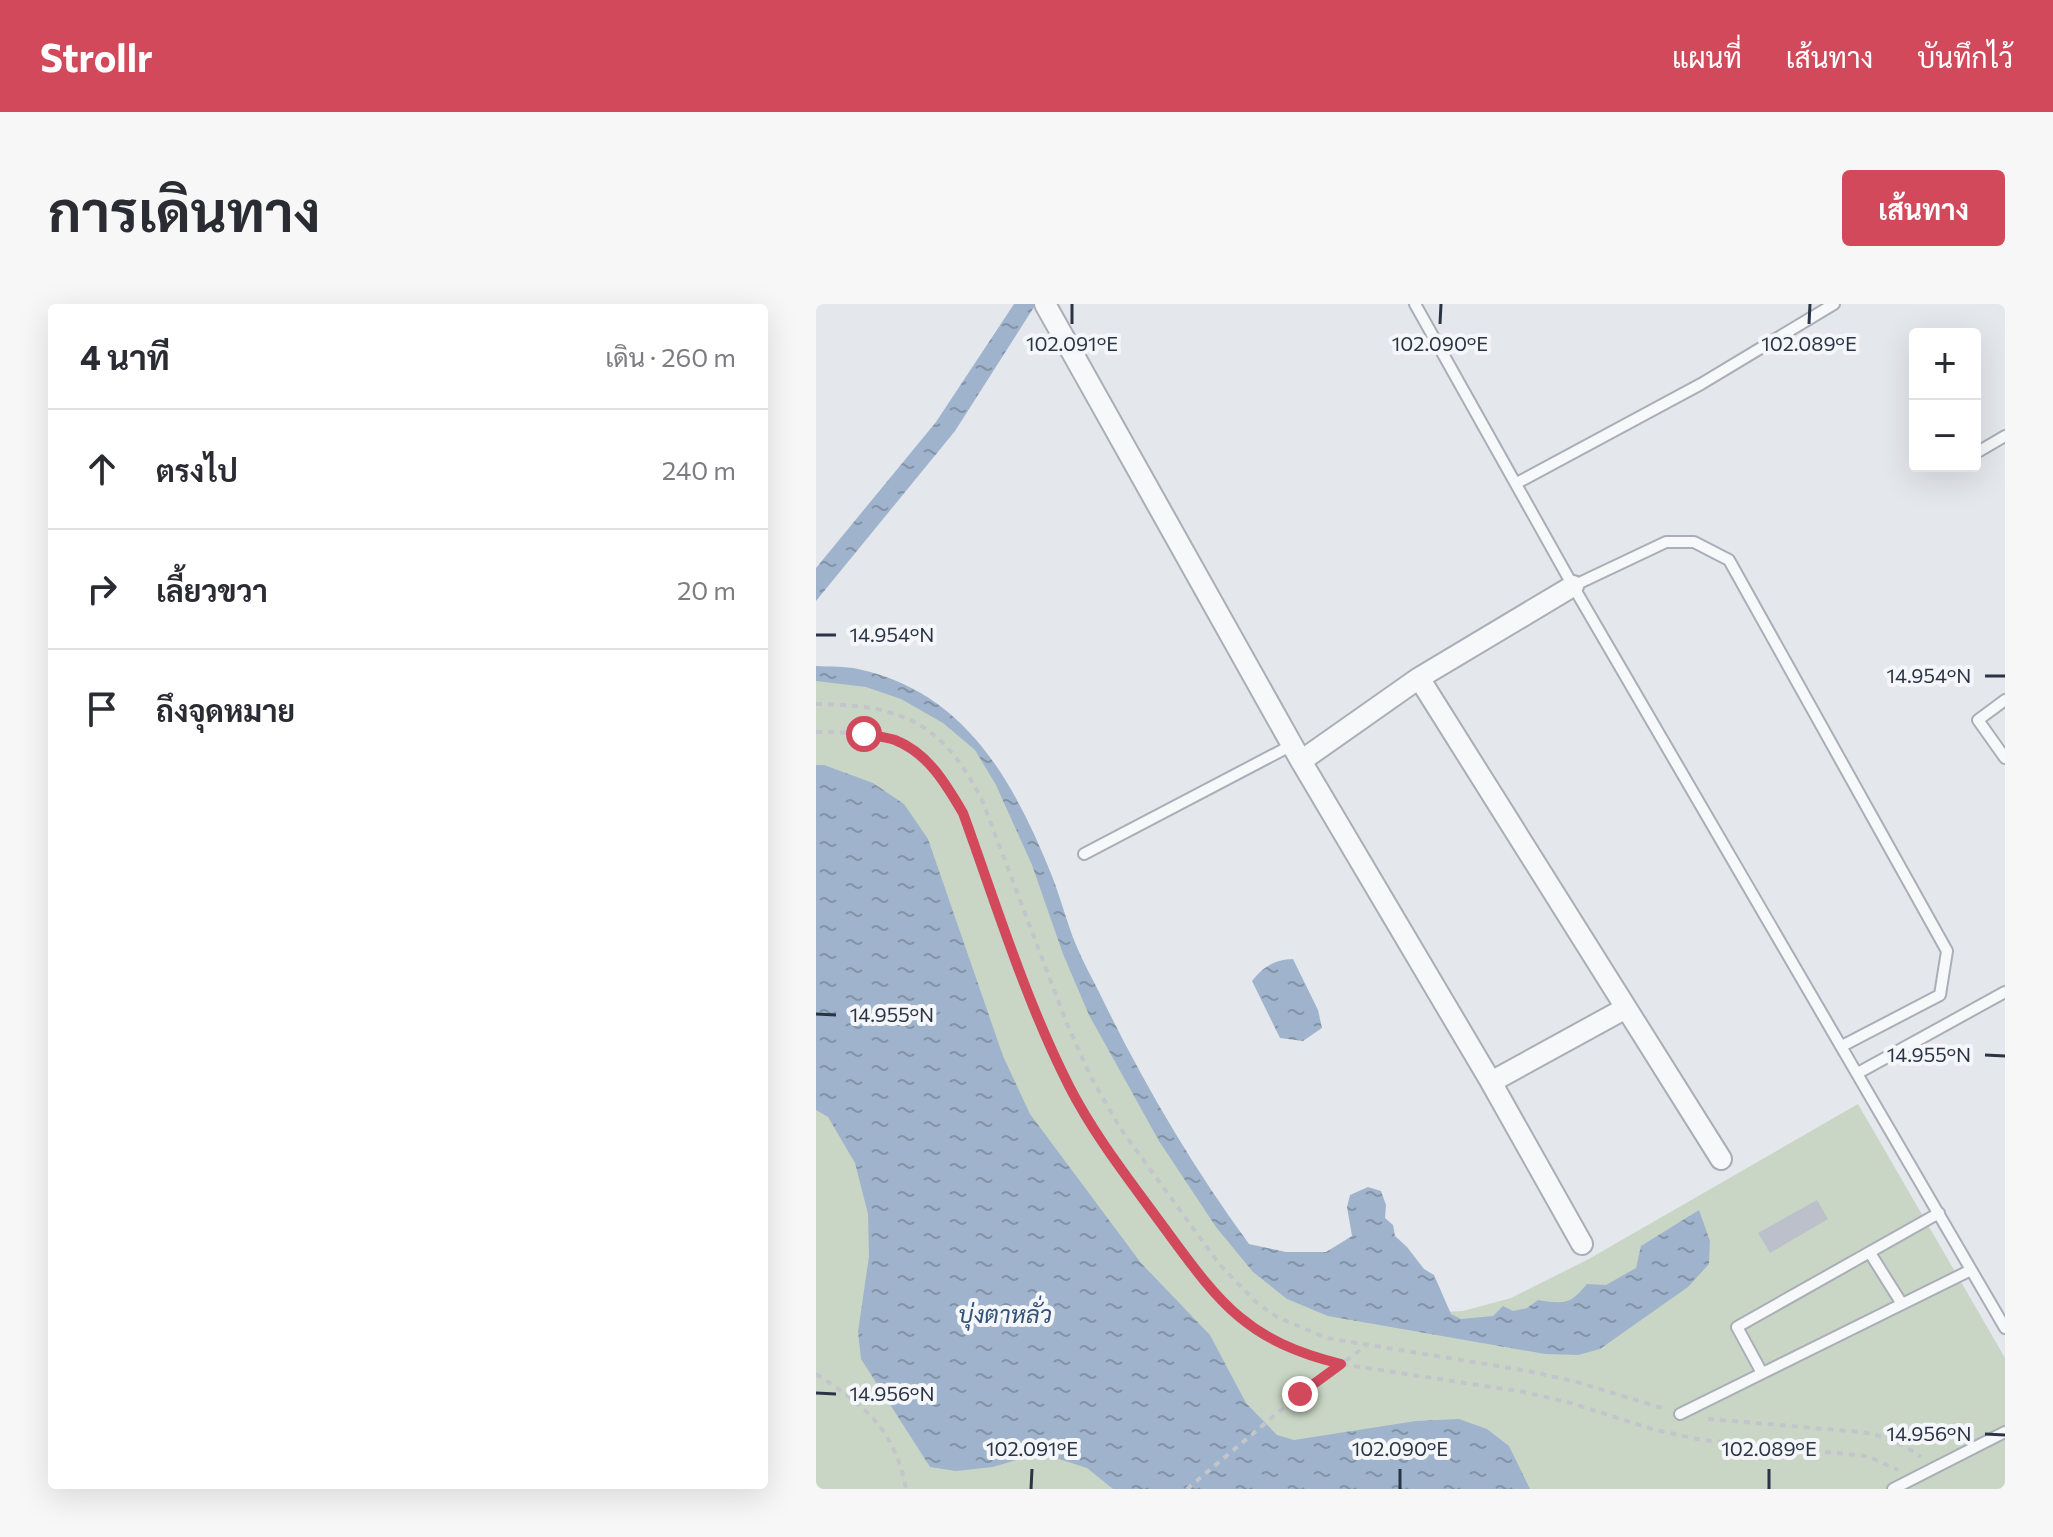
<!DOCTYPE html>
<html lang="th">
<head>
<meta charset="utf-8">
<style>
  :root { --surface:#fff; --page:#f7f7f7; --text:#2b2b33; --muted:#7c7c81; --line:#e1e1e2; --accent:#d1495b }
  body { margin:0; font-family:Commissioner,Sarabun,sans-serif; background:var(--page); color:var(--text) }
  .controls { position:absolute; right:24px; top:24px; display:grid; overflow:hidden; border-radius:8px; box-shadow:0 8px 32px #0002 }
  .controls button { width:72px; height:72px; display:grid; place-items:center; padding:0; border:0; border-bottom:2px solid var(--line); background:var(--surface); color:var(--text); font:40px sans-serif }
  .stop { position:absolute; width:24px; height:24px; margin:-18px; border:6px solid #d1495b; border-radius:50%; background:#fff }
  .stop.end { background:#d1495b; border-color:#fff; box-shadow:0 2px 8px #0008 }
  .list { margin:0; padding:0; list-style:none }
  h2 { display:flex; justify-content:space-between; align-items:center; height:104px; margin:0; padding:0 32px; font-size:34px }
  h2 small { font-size:26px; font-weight:400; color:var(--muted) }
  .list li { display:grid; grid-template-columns:52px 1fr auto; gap:24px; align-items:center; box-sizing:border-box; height:120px; padding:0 32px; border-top:2px solid var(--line) }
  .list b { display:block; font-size:30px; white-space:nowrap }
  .list em { font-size:26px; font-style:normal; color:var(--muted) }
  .icon { flex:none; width:44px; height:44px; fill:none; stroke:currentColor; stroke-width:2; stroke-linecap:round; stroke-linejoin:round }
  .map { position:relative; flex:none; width:1189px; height:1185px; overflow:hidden; border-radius:8px }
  header { display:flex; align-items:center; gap:48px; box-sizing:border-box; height:112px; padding:0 40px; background:var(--accent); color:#fff }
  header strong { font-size:38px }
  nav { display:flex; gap:44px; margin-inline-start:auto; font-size:28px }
  .intro { display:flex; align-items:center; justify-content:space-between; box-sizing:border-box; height:192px; padding:0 48px }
  h1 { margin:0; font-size:56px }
  .button { padding:20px 36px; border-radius:8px; background:var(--accent); color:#fff; font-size:28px; font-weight:700 }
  main { display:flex; gap:48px; padding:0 48px }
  aside { flex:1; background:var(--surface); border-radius:8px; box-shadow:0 8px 32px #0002 }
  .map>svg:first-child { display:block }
</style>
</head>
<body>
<header>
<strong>Strollr</strong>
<nav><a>แผนที่</a><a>เส้นทาง</a><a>บันทึกไว้</a></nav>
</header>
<div class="intro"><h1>การเดินทาง</h1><a class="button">เส้นทาง</a></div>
<main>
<aside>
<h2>4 นาที<small>เดิน · 260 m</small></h2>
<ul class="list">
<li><svg class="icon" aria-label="ahead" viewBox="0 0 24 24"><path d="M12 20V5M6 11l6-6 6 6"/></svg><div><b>ตรงไป</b></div><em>240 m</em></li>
<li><svg class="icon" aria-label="right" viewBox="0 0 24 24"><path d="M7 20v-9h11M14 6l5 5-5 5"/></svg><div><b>เลี้ยวขวา</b></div><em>20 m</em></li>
<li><svg class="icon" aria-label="arrive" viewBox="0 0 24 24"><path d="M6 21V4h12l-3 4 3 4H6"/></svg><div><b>ถึงจุดหมาย</b></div></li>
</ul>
</aside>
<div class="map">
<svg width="1189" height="1185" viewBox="0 0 1189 1185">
  <defs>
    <pattern id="water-ripples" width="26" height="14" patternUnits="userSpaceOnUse" patternTransform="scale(2)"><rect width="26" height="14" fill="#9fb4cc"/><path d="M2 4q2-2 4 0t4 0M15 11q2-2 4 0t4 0" fill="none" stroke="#8293a7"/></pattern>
  </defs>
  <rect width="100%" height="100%" fill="#e4e7ec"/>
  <!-- green -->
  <path fill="#c9d6c5" d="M 0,370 L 111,393 L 163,445 L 194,497 L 267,678 L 421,938 L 575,1011 L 647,1007 L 695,994 L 771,956 L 1042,800 L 1189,1054 L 1189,1185 L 0,1185 Z"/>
  <!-- water -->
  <path fill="url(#water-ripples)" d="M 198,0 L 220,0 L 139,127 L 0,297 L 0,264 L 120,118 Z
    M 0,362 C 14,363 29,362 42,365 C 150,388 198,478 236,572 C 245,595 251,619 260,641 C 267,658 276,674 284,690 C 326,777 376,862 433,940 L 470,948 L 510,948 L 536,932 L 531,903 L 534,891 L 552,883 L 565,887 L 570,901 L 569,914 L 577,921 L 579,932 L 591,943 L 608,965 L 618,971 L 635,1010 L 645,1015 L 677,1012 L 687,1002 L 697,1007 L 711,1004 L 722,996 C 748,1000 754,1001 771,980 L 790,981 L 820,964 L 825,942 L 883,906 L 894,937 L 893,960 L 872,983 L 784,1045 L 762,1051 L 729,1050 L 512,1012 L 471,995 L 437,968 L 400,923 L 343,837 L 273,711 L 247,650 L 216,561 L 180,481 L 159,446 L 127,419 L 85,395 L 50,383 L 0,377 Z
    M 0,461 L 8,461 L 57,479 L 88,500 L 112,535 L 187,752 L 214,810 L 325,959 L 394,1031 L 430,1099 L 461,1131 L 478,1136 L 600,1117 L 643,1115 L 671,1125 L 693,1142 L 714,1185 L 297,1185 L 271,1164 L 224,1149 L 177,1163 L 140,1167 L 114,1163 L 45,1055 L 42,1028 L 53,952 L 52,910 L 39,859 L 12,813 L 0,806 Z
    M 477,655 L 502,706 L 506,724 L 487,737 L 464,734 L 436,677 C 448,662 458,656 477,655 Z"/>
  <!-- building -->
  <path fill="#bbc0ca" d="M 1001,896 L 1012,915 L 954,949 L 942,929 Z"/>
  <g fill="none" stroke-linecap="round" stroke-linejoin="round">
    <defs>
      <path id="service" d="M 599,0 L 757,282 L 1189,1024
        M 1160,149 L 1189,132
        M 701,179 L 885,80 L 1018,0
        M 757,282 L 850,238 L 878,238 L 913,256 L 1131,647 L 1124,691 L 1026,742
        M 1189,396 L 1162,416 L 1189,454
        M 268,550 L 476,441
        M 1042,769 L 1189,688
        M 1054,949 L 1086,1000
        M 946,1069 L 921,1023 L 1123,909
        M 864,1110 L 1155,966
        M 1077,1185 L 1189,1128"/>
      <path id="minor" d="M 229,0 L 485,457 L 675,778 L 766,940
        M 603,374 L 905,855
        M 485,457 L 603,374 L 757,282
        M 675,778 L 810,704"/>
    </defs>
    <!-- service casing -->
    <use href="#service" stroke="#a9aeb7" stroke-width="14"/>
    <!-- minor casing -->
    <use href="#minor" stroke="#a9aeb7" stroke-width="24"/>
    <!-- path -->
    <path stroke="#c2c5cb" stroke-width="4" stroke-dasharray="6 6" stroke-linecap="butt" d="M 0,400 C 86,401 126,418 166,496 L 251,720 L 275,773 L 304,824 L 404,961 L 441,999 L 461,1013 L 511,1034 L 712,1067 L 761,1078 L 849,1105
      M 0,428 C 79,428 107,439 147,509 L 227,726 L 253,782 L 283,835 L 387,976 L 427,1018 L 475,1045 L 525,1060 L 708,1088 L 755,1099 L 836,1125 L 886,1136 L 1051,1152 L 1082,1166
      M 0,1070 C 48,1101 79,1125 90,1185
      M 892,1115 L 1045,1128 C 1068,1132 1086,1139 1105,1153
      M 371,1185 L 484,1090 L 550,1042"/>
    <!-- service -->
    <use href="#service" stroke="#f7f8fa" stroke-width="10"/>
    <!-- minor -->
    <use href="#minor" stroke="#f7f8fa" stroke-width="20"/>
  </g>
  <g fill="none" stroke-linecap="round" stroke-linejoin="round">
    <!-- route -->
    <path stroke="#d1495b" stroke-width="10" d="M 48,430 C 58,432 70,433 79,436 C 112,449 130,480 147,509 C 180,600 209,695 253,782 C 278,831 312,874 344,918 C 401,995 426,1036 525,1060 L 484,1090"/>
  </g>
  <!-- ticks -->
  <path fill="none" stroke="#2b3445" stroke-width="3" d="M 256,20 L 256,0M 624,20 L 625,0M 993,20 L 994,0M 0,331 L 20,331M 1169,372 L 1189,372M 0,710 L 20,711M 1169,751 L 1189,752M 0,1089 L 20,1090M 1169,1130 L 1189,1131M 215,1185 L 216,1165M 584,1185 L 584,1165M 953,1185 L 953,1165"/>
  <g text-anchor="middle" stroke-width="8" stroke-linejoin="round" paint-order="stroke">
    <!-- water labels -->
    <g font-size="24" font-style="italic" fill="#34527a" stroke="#f4f6f9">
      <text x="189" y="1019">บุ่งตาหลั่ว</text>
    </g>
  </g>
  <g font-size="20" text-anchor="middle" fill="#2b3445" stroke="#f4f6f9" stroke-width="8" stroke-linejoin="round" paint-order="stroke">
    <text x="256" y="47">102.091°E</text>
    <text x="624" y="47">102.090°E</text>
    <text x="993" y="47">102.089°E</text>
    <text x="76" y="338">14.954°N</text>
    <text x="1113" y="379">14.954°N</text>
    <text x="76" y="718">14.955°N</text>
    <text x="1113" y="758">14.955°N</text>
    <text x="76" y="1097">14.956°N</text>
    <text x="1113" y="1137">14.956°N</text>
    <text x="216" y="1152">102.091°E</text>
    <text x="584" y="1152">102.090°E</text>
    <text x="953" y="1152">102.089°E</text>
  </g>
</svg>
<div class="controls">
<button>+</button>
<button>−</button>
</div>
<div class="stop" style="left:48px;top:430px"></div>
<div class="stop end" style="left:484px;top:1090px"></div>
</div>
</main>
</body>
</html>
